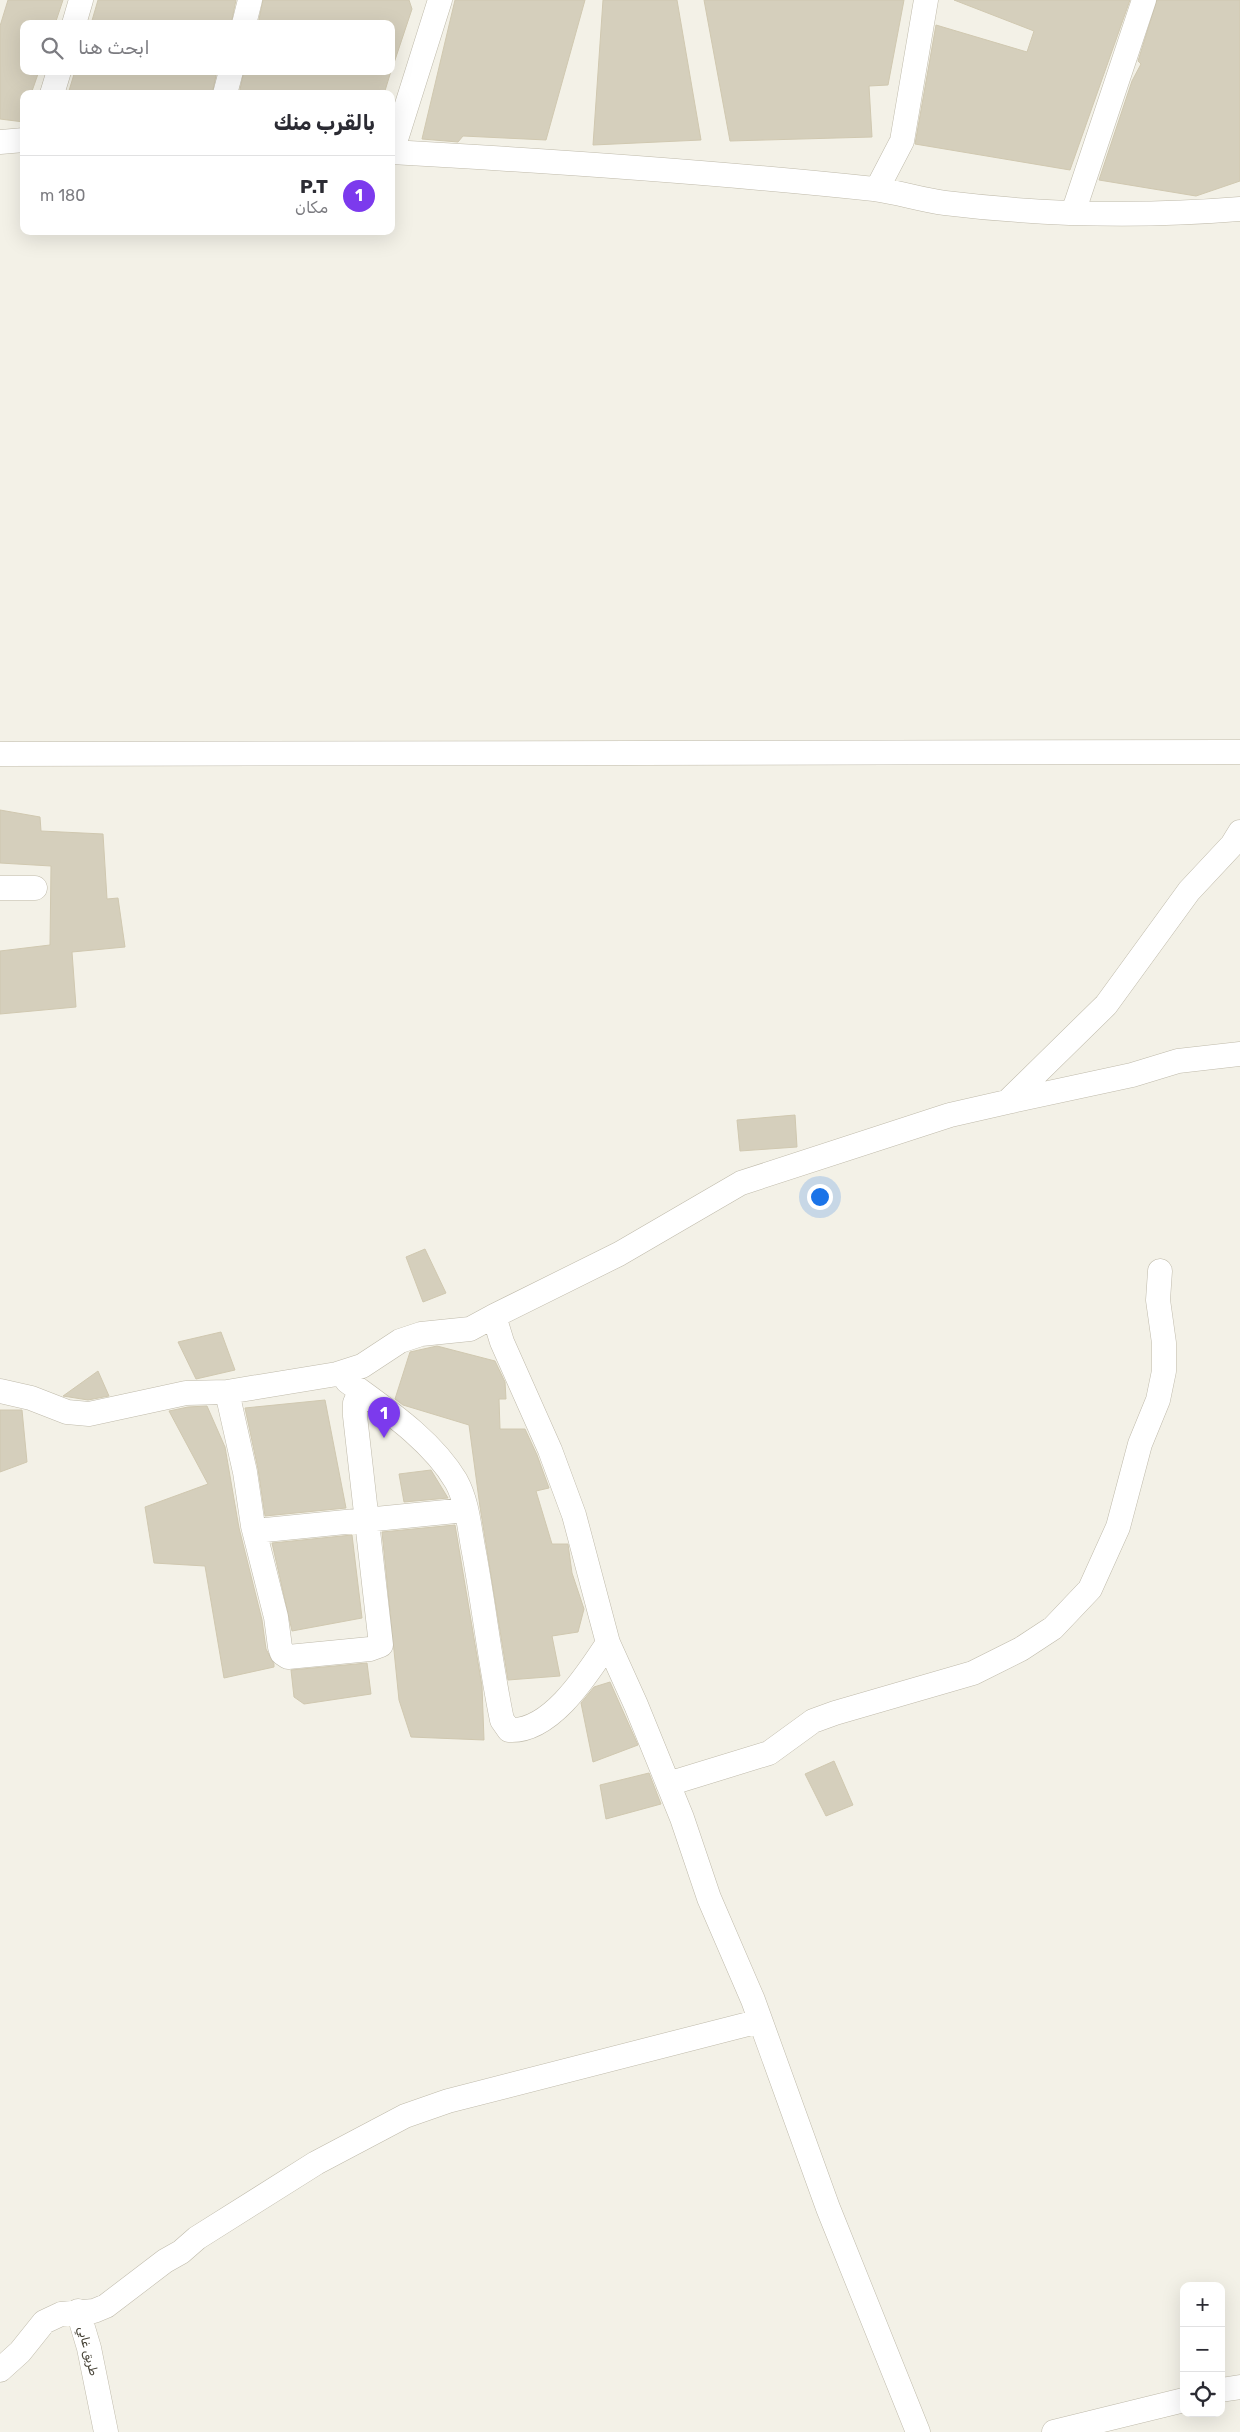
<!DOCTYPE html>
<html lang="ar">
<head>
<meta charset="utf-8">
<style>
  :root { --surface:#fff; --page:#f7f7f7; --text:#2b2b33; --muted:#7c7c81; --line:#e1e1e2; --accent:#7c3aed }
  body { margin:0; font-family:Rubik,"Noto Naskh Arabic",sans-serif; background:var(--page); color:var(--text); direction:rtl }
  .controls { position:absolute; right:15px; bottom:15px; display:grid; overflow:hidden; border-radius:10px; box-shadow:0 5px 20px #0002 }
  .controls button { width:45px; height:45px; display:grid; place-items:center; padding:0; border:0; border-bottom:1px solid var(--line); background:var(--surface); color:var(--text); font:25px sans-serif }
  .you { position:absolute; left:819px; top:1196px; width:18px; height:18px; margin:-12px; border:4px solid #fff; border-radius:50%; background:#1a73e8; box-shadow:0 0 0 8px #1a73e833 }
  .badge { display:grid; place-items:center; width:32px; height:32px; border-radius:50%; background:var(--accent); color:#fff; font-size:16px; font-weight:700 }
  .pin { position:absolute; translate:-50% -41px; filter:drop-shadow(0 1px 2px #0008) }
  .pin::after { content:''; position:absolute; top:26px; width:18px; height:15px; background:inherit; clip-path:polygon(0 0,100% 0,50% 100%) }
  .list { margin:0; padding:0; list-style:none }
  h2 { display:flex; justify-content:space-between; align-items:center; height:65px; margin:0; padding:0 20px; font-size:21px }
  h2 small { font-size:16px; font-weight:400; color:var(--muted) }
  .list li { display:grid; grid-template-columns:32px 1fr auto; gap:15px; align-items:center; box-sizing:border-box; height:80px; padding:0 20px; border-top:1px solid var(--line) }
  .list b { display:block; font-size:19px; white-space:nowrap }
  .list p { margin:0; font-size:16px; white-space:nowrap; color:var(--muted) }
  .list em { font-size:16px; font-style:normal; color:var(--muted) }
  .icon { flex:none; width:28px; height:28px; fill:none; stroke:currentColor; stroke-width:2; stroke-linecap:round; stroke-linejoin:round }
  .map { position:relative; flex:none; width:1240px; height:2432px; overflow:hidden; direction:ltr }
  .search { position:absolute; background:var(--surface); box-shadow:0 5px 20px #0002; left:20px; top:20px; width:375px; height:55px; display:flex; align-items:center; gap:12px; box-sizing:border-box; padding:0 18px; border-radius:10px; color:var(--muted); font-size:19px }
  .panel { position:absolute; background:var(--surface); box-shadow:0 5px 20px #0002; left:20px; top:90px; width:375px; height:145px; border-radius:10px; direction:rtl }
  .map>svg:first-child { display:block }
</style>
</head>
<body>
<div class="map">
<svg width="1240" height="2432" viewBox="0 0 1240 2432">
  <rect width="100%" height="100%" fill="#f3f1e7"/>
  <!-- building -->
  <path fill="#d5cfbc" stroke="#d0c8b0" d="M 8,0 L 63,0 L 55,24 L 24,24 L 24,71 L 39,71 L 31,94 L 24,94 L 24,122 L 0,119 L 0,26 Z
    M 98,0 L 236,0 L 231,24 L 91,24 Z
    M 263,0 L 409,0 L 412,9 L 394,63 L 391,62 L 391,24 L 258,24 Z
    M 455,0 L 585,0 L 546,140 L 463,136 L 458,142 L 422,139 Z
    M 603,0 L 677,0 L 701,140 L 593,145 Z
    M 704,0 L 904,0 L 888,85 L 869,86 L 872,137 L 730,141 Z
    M 954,0 L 1130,0 L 1070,170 L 915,144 L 936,25 L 1027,52 L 1034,31 Z
    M 1157,0 L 1240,0 L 1240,181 L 1196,196 L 1099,180 L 1132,81 L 1141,64 L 1138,61 Z
    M 75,71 L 217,71 L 212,94 L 68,94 Z
    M 244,71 L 391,71 L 384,94 L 239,94 Z
    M 0,810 L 40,817 L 41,831 L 103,834 L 107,899 L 118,898 L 125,947 L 72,952 L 76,1007 L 0,1014 L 0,951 L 50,945 L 51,866 L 0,863 Z
    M 795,1115 L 797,1147 L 740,1151 L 737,1120 Z
    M 425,1249 L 446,1293 L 423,1302 L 406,1257 Z
    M 221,1332 L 235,1370 L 196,1379 L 178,1342 Z
    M 437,1346 L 495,1361 L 505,1382 L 506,1399 L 499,1399 L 500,1429 L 525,1429 L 537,1455 L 549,1488 L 536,1491 L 552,1544 L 568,1544 L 572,1573 L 584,1609 L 578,1632 L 552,1636 L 560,1676 L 508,1680 L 480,1507 L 469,1425 L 403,1405 L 395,1399 L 410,1352 Z
    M 98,1371 L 109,1396 L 88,1400 L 63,1396 Z
    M 325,1400 L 346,1508 L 265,1516 L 258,1469 L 245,1408 Z
    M 207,1406 L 225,1447 L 239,1528 L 262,1620 L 266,1649 L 274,1664 L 274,1667 L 224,1678 L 205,1566 L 154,1563 L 145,1507 L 208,1484 L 169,1411 L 188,1407 Z
    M 0,1410 L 22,1410 L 27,1462 L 0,1472 Z
    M 431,1470 L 448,1498 L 404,1502 L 399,1474 Z
    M 455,1525 L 482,1686 L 484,1740 L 411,1737 L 399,1700 L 382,1532 Z
    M 352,1535 L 362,1618 L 292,1631 L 272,1543 Z
    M 367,1663 L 371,1694 L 304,1704 L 294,1697 L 291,1670 Z
    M 610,1682 L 638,1745 L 593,1762 L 581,1703 L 594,1687 Z
    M 834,1761 L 853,1805 L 826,1816 L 805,1774 Z
    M 649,1773 L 661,1804 L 606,1819 L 600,1785 Z"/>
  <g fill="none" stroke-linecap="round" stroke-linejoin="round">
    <defs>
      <path id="minor" d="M 74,24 L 81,0
        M 244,24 L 250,0
        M 52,94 L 59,71
        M 225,94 L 231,71
        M 0,142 L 24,140
        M 391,152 C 552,161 713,172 874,189 C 898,192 921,200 945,203 C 1043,215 1142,217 1240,209
        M 392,152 L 440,0
        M 877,189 L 902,141 L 926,0
        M 1073,213 L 1144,0
        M 0,754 L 1240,752
        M 0,888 L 35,888
        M 1007,1102 L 1132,1075 L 1178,1061 L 1240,1054
        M 494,1316 L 619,1254 L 741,1183 L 950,1115 L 1007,1102 L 1106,1005 L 1189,891 L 1232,845 L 1240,832
        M 347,1381 C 385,1409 431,1439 456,1481 C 467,1501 469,1525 473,1547 C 484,1605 490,1663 502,1720 L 509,1730 C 551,1733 588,1673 608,1643
        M 0,1391 L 31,1398 L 67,1412 L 89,1414 L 186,1393 L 227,1392 L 337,1374 L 362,1366 L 400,1341 L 421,1334 L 470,1329 L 494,1316 L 502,1342 L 550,1450 L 574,1515 L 608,1643 L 636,1705 L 682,1818 L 709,1898 L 753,2000 L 828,2208 L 918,2432
        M 227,1392 L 245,1472 L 253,1526 L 276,1617 L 280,1647 L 282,1653 L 288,1657 L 370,1649 L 381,1645 L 355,1416 L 355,1403 L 360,1391
        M 255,1531 L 466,1510
        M 668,1784 L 769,1753 L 813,1721 L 835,1713 L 973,1673 L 1021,1649 L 1053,1628 L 1090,1589 L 1118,1527 L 1140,1444 L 1158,1400 L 1164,1371 L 1164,1343 L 1158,1300 L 1160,1271
        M 78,2311 L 89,2348 L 106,2432
        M 0,2370 L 20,2352 L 44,2322 L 61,2314 L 94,2311 L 106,2306 L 165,2261 L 181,2252 L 197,2238 L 316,2163 L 405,2116 L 448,2101 L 760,2021
        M 1221,2390 L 1240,2387
        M 1054,2432 L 1184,2400"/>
    </defs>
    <!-- minor casing -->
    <use href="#minor" stroke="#bfbaaa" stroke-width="25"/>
    <!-- minor -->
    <use href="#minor" stroke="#fff" stroke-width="24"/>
  </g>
  <g text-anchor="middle" stroke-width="4" stroke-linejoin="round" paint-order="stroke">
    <!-- street labels -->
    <g font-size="12" fill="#464236" stroke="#fff">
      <text transform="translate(88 2351) rotate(76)" y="4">طريق غابي</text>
    </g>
  </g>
</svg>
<div class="controls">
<button>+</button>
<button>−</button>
<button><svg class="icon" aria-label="locate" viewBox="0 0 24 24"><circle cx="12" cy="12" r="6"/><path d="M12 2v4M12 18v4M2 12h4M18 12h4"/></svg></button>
</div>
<div class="you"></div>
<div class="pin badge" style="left:384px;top:1438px">1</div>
<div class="search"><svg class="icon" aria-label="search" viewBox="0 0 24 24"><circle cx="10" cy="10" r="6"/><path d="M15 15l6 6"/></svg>ابحث هنا</div>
<section class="panel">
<h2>بالقرب منك<small></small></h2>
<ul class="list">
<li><span class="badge">1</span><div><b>P.T</b><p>مكان</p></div><em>180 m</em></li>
</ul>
</section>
</div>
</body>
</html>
